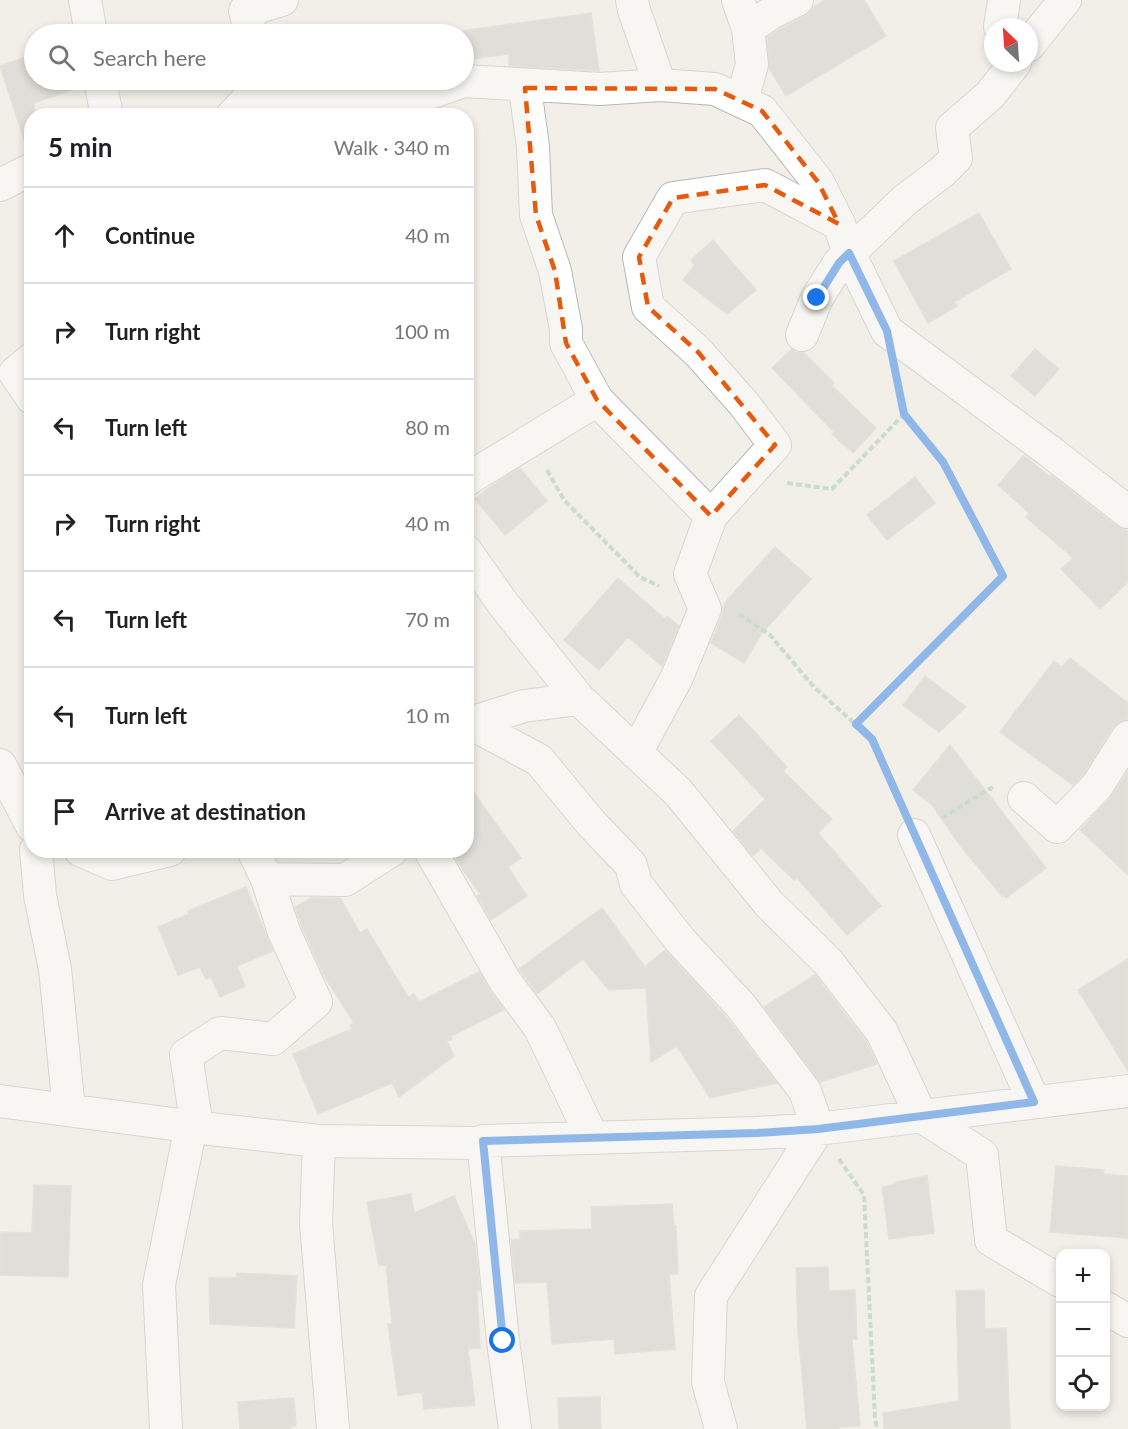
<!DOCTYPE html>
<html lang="en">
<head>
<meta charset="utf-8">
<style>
  :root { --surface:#fff; --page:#f2f2f2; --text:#202124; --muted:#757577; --line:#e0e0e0 }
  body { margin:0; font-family:Lato,sans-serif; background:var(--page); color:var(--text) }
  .controls { position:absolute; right:18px; bottom:18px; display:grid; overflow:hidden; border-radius:12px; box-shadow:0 3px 9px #0003 }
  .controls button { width:54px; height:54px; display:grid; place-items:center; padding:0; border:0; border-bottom:2px solid var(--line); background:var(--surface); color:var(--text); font:30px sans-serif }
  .compass { position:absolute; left:984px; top:18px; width:54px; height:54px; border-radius:50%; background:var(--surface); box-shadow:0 3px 9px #0003; rotate:335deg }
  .stop { position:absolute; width:18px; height:18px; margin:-14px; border:4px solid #1a73e8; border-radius:50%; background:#fff }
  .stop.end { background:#1a73e8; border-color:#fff; box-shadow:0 2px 6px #0008 }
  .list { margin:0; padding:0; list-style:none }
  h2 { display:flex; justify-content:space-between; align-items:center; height:78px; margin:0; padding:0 24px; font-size:26px }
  h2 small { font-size:20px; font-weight:400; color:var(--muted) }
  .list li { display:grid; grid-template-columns:39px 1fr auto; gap:18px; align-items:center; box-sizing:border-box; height:96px; padding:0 24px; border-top:2px solid var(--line) }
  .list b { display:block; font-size:22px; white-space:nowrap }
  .list em { font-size:20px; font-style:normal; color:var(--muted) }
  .icon { flex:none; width:33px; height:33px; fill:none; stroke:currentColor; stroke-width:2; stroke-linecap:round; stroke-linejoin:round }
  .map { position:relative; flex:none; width:1128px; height:1429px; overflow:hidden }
  .search { position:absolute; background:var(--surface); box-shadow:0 3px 9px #0003; left:24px; top:24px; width:450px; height:66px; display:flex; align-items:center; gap:15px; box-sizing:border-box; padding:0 21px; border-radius:33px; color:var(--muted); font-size:22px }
  .panel { position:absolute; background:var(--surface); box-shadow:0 3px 9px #0003; left:24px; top:108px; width:450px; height:750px; border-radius:24px }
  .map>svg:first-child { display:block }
</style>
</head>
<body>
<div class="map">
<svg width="1128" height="1429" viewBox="0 0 1128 1429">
  <rect width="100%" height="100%" fill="#f1efe8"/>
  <!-- building -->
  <path fill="#cccac5" stroke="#d6d1c6" stroke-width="1.5" d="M 825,0 L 864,0 L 886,36 L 786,96 L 769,68 L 767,38 L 780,29 L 805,16 L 812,10 L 813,7 Z
    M 591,13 L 599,71 L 509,66 L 509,54 L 466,60 L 464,34 L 462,34 L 462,31 Z
    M 34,54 L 34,80 L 83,80 L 83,86 L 34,103 L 34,116 L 32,116 L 32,151 L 28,152 L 0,66 Z
    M 979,213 L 1011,269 L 954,302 L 957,306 L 928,323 L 894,261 Z
    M 713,240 L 756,290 L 727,314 L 683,280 L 695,265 L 691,260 Z
    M 792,349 L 796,352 L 804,353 L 834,383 L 831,385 L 876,428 L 853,453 L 832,434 L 834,432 L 772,368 Z
    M 1035,349 L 1059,369 L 1035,396 L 1011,376 Z
    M 1024,455 L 1050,477 L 1051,475 L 1110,521 L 1128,531 L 1128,582 L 1100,609 L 1061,569 L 1073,558 L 1026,517 L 1029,513 L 998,485 Z
    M 520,468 L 547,501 L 505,535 L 475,499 L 494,484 Z
    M 915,477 L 935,503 L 887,540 L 867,515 Z
    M 775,547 L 811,579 L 762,633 L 744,663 L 711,643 L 722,616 L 723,607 L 728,599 Z
    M 618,578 L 665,619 L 667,616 L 679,626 L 662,666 L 628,637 L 599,670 L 564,640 Z
    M 1070,658 L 1128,703 L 1128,719 L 1120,721 L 1113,727 L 1083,775 L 1073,785 L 1000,732 L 1054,661 L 1062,667 Z
    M 925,676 L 966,707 L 939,732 L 903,705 Z
    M 739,715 L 787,767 L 783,771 L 832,819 L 818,833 L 881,906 L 847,935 L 797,878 L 794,880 L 761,848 L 753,856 L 733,831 L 765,799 L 711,741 Z
    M 950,745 L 1046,868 L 1006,898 L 1004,895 L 1002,896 L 962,848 L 932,805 L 913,790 Z
    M 1128,771 L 1128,875 L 1080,830 L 1110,798 Z
    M 466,782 L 521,858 L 508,867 L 527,896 L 491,920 L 477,896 L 480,894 L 462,869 L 451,850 L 466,850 Z
    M 246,887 L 273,951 L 237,966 L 245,986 L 220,997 L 211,977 L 206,979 L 200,967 L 178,975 L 158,927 L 189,914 L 188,911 Z
    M 311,898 L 340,898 L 360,933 L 367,929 L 408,997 L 414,994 L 419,1002 L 479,972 L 491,992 L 504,1010 L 451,1036 L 452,1039 L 447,1041 L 454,1056 L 399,1097 L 392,1083 L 318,1114 L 293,1054 L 352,1029 L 350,1025 L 354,1023 L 323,974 L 301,925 L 295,907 Z
    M 602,908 L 645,967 L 665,950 L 727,1018 L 777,1083 L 710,1098 L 677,1046 L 651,1062 L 646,988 L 609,990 L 583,959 L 537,994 L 519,969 Z
    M 1128,959 L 1128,1071 L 1078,990 Z
    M 815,975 L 866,1041 L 877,1064 L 820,1082 L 764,1007 Z
    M 1056,1166 L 1104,1170 L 1103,1174 L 1128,1176 L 1128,1238 L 1050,1232 Z
    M 927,1176 L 934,1233 L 889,1239 L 882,1187 L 896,1184 L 896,1182 Z
    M 34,1185 L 71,1186 L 68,1277 L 0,1275 L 0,1232 L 32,1233 Z
    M 411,1194 L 414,1213 L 454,1196 L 475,1244 L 480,1290 L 477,1291 L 480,1348 L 468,1349 L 475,1405 L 424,1409 L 422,1392 L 398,1396 L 388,1324 L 392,1324 L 386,1265 L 379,1266 L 367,1202 Z
    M 672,1204 L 674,1226 L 676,1226 L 678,1274 L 669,1274 L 675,1349 L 615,1354 L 614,1339 L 552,1344 L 547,1282 L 515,1283 L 511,1240 L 520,1239 L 520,1231 L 592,1229 L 591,1207 Z
    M 828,1267 L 829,1291 L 855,1290 L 857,1339 L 852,1339 L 860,1426 L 839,1427 L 839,1429 L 807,1429 L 798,1331 L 796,1268 Z
    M 237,1273 L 297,1276 L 294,1328 L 210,1324 L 209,1278 L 236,1278 Z
    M 984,1290 L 985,1329 L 1006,1328 L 1010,1429 L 884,1429 L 883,1413 L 959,1401 L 956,1291 Z
    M 600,1397 L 601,1429 L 559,1429 L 558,1398 Z
    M 294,1398 L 296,1426 L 291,1426 L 291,1429 L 240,1429 L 238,1402 Z"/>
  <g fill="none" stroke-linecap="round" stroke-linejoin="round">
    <defs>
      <path id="minor" d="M 85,0 L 91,34
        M 632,0 L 634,10 L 660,85
        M 738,0 L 748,29
        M 1000,27 L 1004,0
        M 251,34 L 245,11 L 282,0
        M 1029,45 L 1065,0
        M 100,80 L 107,116
        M 742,101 L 752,64 L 748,29 L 771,13 L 797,0
        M 349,103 L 421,96 L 464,81 L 534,85
        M 232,116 L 250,97 L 306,92 L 349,103 L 349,116
        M 0,185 L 32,169
        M 802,335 L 817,298 L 839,263 L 905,200 L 942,172 L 956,158 L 952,128 L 990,95 L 1015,63
        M 32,359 L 15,373 L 32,398
        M 597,400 L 566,343 L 566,329 L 555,271 L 536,215 L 533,147 L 525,88 L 534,85 L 600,89 L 660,85 L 715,89 L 762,111 L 818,182 L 839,224
        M 466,480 L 597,400 L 711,516 L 775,445 L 744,404 L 698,352 L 648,307 L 639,257 L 673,198 L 765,185 L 839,224 L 849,253 L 887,331 L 1048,450 L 1128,512
        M 466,551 L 504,605 L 579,699 L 678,792 L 770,905 L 828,962 L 882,1032 L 921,1116 L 982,1155 L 991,1240 L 1060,1281
        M 579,699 L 524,706 L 470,723 L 539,760 L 591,823 L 631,865 L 636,884 L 680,940 L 741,1006 L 805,1091 L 818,1129 L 711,1296 L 708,1382 L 721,1429
        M 636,753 L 677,677 L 705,609 L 690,574 L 711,516
        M 0,765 L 32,826
        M 1024,798 L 1057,827 L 1097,786 L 1128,737
        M 914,835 L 1034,1102
        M 36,850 L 40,895 L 55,969 L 69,1110
        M 80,850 L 112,864 L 170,850
        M 430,850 L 505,981 L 540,1028 L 592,1137
        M 267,879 L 345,880 L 392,850
        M 0,1101 L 210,1129 L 319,1141 L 478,1143 L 483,1141 L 757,1133 L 818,1129 L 1128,1091
        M 197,1127 L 186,1055 L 220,1033 L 273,1039 L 316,1002 L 284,932 L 267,879 L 253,850
        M 319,1141 L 316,1223 L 333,1429
        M 483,1141 L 503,1341 L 515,1429
        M 1106,1308 L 1128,1321
        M 166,1429 L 159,1285 L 191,1126"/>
    </defs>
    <!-- minor casing -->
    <use href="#minor" stroke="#b5b8bc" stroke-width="34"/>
    <!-- path -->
    <path stroke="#9cc7a9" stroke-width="4" stroke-dasharray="6 3" stroke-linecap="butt" d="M 547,470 L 564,500 L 640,577 L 659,586
      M 787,483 L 832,489 L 904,414
      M 739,614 L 770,635 L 814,687 L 872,739 L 902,805
      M 856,724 L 1003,576 L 943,462 L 904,414 L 897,380
      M 942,818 L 991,788 L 993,789
      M 839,1159 L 864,1195 L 875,1418 L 877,1429"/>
    <!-- minor -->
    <use href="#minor" stroke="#fff" stroke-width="32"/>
  </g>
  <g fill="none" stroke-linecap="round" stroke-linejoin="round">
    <!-- route -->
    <path stroke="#1a73e8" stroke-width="8" d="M 503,1341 L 483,1141 L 757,1133 L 818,1129 L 1034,1102 L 872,739 L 856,724 L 1003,576 L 943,462 L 904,414 L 887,331 L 849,253 L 839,263 L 817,298"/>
  </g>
  <!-- marked area -->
  <path d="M0 0H1128V1429H0ZM 525,88 L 715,89 L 762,111 L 818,182 L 839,224 L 765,185 L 673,198 L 639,257 L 648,307 L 698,352 L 775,445 L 711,516 L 597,400 L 566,343 L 555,271 L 536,215 Z" fill="#f1efe8" fill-opacity=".55" fill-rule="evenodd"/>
  <path fill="none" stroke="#e8590c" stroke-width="4.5" stroke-dasharray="12 8" stroke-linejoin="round" d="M 525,88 L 715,89 L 762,111 L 818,182 L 839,224 L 765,185 L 673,198 L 639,257 L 648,307 L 698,352 L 775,445 L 711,516 L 597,400 L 566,343 L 555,271 L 536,215 Z"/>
</svg>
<div class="controls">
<button>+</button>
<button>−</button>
<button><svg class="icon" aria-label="locate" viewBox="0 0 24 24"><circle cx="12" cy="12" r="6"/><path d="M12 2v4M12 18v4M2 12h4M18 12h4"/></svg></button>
</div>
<svg class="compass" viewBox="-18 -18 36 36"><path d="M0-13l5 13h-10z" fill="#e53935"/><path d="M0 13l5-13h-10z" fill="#757577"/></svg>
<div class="stop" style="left:503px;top:1341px"></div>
<div class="stop end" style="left:817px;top:298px"></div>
<div class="search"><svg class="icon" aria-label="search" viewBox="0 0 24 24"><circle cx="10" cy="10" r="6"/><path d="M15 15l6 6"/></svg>Search here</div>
<section class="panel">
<h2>5 min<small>Walk · 340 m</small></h2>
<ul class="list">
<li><svg class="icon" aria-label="ahead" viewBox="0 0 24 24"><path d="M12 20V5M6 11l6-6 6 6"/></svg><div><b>Continue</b></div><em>40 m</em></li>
<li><svg class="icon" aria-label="right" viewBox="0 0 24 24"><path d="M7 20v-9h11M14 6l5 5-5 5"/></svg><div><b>Turn right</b></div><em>100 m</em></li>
<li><svg class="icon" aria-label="left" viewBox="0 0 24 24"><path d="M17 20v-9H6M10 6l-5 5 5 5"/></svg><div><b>Turn left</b></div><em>80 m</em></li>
<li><svg class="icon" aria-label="right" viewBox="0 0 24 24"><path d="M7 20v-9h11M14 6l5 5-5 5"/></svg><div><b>Turn right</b></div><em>40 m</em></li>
<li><svg class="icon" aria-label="left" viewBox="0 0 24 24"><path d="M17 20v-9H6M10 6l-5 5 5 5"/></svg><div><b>Turn left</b></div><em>70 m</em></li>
<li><svg class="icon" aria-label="left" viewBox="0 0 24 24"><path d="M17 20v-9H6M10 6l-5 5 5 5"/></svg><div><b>Turn left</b></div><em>10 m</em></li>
<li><svg class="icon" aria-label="arrive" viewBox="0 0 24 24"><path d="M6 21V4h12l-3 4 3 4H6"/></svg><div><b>Arrive at destination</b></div></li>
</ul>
</section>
</div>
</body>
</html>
